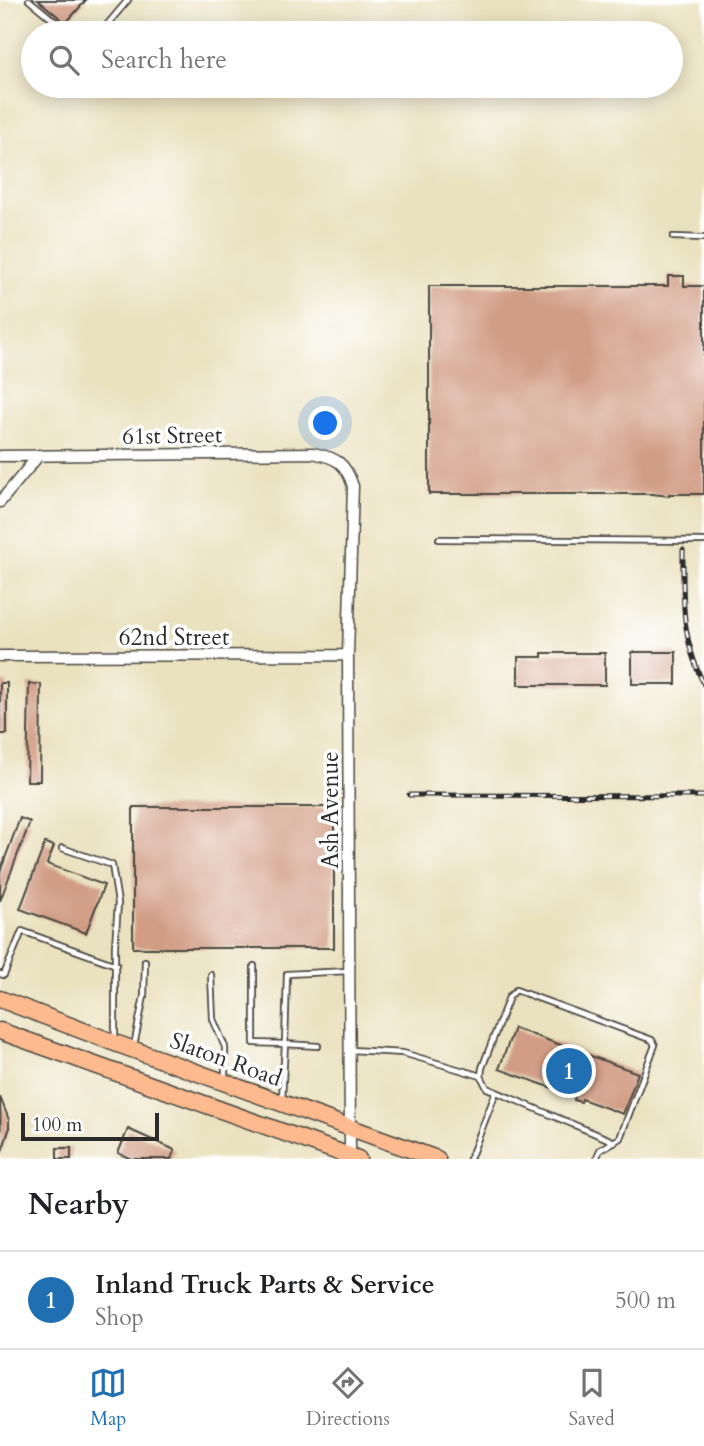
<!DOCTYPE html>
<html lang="en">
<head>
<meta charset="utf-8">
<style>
  :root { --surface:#fff; --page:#f6f6f6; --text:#202124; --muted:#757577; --line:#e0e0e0; --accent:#1f6fb2 }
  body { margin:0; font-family:Cardo,serif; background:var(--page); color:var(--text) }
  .scale { position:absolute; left:21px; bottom:18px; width:138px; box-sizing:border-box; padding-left:7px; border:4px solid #2b2b2b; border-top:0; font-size:19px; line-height:24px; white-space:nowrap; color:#2b2b2b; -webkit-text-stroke:5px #fff; paint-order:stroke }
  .you { position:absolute; left:326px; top:424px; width:24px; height:24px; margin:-18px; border:5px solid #fff; border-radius:50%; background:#1a73e8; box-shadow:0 0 0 10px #1a73e833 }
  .badge { display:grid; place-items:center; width:46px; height:46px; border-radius:50%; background:var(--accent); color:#fff; font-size:23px; font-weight:700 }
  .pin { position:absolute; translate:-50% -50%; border:4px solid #fff; box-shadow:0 2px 7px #0006 }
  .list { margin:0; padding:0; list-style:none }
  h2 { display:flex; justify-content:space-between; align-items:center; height:91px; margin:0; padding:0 28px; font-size:30px }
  h2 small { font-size:23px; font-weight:400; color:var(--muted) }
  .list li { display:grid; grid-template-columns:46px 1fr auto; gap:21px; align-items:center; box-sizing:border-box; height:98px; padding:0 28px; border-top:2px solid var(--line) }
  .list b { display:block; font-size:26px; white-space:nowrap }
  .list p { margin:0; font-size:23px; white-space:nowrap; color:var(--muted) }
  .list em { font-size:23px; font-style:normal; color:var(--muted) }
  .icon { flex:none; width:38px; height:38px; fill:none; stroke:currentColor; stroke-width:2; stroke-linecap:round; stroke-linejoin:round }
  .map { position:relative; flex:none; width:704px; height:1159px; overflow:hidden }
  .search { position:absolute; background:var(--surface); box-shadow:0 4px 18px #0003; left:21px; right:21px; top:21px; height:77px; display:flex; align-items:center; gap:18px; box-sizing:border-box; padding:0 24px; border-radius:38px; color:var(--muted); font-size:26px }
  .sheet { height:189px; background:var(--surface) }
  nav { display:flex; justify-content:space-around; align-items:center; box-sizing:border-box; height:98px; border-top:2px solid var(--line); background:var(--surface); font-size:19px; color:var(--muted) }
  nav a { display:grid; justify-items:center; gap:4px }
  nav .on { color:var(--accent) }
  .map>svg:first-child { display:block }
</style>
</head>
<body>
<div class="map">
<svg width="704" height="1159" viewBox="0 0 704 1159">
  <rect width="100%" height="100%" fill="#fff"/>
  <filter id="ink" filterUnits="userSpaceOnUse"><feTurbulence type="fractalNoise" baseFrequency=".0143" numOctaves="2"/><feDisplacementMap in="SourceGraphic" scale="14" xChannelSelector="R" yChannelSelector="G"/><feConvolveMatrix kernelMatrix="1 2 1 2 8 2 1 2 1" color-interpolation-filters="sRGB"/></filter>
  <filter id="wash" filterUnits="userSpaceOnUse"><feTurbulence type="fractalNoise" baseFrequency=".00686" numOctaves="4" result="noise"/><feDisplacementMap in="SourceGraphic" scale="28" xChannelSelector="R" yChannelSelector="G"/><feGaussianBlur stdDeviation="1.57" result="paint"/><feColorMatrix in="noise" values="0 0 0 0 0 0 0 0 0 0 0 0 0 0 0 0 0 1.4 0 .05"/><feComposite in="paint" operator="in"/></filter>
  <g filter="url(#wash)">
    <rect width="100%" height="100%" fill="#eae1be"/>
    <g id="blocks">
      <!-- building -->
      <path fill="#d29d85" d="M 38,0 L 86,0 L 66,23 Z
        M 668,276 L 684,276 L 684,286 L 704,286 L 704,494 L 669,494 L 669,496 L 652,494 L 429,494 L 429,286 L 668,286 Z
        M 632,652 L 676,652 L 676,684 L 632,684 Z
        M 542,653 L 605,653 L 605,685 L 518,685 L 518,657 L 542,657 Z
        M 0,683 L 7,683 L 7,734 L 0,734 Z
        M 29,684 L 41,684 L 40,781 L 27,781 Z
        M 133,807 L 334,807 L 334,948 L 133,948 Z
        M 20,818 L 30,822 L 0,901 L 0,872 Z
        M 45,843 L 54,846 L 47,864 L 104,885 L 86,933 L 20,909 Z
        M 514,1028 L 638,1073 L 623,1114 L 582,1099 L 581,1102 L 574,1100 L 575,1096 L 499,1069 Z
        M 0,1097 L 9,1120 L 9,1130 L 1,1154 Z
        M 128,1129 L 175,1150 L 171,1159 L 131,1159 L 118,1153 Z
        M 57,1148 L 71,1148 L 71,1159 L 57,1159 Z"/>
    </g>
  </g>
  <g filter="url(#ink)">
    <use href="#blocks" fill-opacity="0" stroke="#484641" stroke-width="2"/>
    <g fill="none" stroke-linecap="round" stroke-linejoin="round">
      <defs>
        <path id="service" d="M 29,0 L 69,33
          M 100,33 L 128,0
          M 673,237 L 704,238
          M 439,539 L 704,541
          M 62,848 L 112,865 L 118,903 L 115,946 L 115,1039
          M 254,966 L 254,1043 L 285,1044 L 282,1099
          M 0,974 L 4,975 L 22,931 L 116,965
          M 211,975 L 213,1019 L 225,1047 L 225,1078
          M 134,1046 L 144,996 L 145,961
          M 318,1046 L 285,1044 L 287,974 L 349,971
          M 351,1050 L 403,1053 L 481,1076
          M 470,1159 L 496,1092
          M 596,1159 L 600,1150 L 620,1138 L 655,1045 L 652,1040 L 516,990 L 509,997 L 482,1068 L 481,1076 L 487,1088 L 615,1142"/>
        <path id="minor" d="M 0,456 L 313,453 C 337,458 345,462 353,486 L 348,655 L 350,1159
          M 0,502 L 39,455
          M 0,656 L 348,655"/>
        <path id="trunk" d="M 0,999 L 115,1043 L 437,1159
          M 0,1031 L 358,1159"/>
      </defs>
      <!-- service casing -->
      <use href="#service" stroke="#484641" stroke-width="8"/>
      <!-- minor casing -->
      <use href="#minor" stroke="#484641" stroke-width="13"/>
      <!-- trunk casing -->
      <use href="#trunk" stroke="#484641" stroke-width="19"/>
      <!-- service -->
      <use href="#service" stroke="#fff" stroke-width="4.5"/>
      <!-- minor -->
      <use href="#minor" stroke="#fff" stroke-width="10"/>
      <!-- trunk -->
      <use href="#trunk" stroke="#fcba8e" stroke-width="16"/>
      <defs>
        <path id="rail" d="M 683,550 C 683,602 681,637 704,685
          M 409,795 L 704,796"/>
      </defs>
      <!-- rail casing -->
      <use href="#rail" stroke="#2b2b2b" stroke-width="5"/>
      <!-- rail -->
      <use href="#rail" stroke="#fff" stroke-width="2.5" stroke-dasharray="8" stroke-linecap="butt"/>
    </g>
  </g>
  <g text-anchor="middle" stroke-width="7" stroke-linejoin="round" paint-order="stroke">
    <!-- street labels -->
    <g font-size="23" fill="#2b2b2b" stroke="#fff">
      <text transform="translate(172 435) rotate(-1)" y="8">61st Street</text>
      <text x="174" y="645">62nd Street</text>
      <text transform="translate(330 810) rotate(-90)" y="8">Ash Avenue</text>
      <text transform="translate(226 1059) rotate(20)" y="8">Slaton Road</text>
    </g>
  </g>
</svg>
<div class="scale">100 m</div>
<div class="you"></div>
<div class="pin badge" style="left:569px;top:1071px">1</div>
<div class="search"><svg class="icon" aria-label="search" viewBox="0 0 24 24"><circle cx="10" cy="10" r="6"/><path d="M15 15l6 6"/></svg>Search here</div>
</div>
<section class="sheet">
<h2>Nearby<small></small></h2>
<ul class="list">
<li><span class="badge">1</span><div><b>Inland Truck Parts &amp; Service</b><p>Shop</p></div><em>500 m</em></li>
</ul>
</section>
<nav>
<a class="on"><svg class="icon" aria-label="map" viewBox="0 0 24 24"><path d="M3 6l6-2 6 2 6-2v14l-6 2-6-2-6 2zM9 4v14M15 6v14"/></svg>Map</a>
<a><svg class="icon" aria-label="directions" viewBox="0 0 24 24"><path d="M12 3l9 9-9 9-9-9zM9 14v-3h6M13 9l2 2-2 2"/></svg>Directions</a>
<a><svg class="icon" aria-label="saved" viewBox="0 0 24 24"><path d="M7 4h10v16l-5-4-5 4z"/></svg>Saved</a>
</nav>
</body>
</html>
